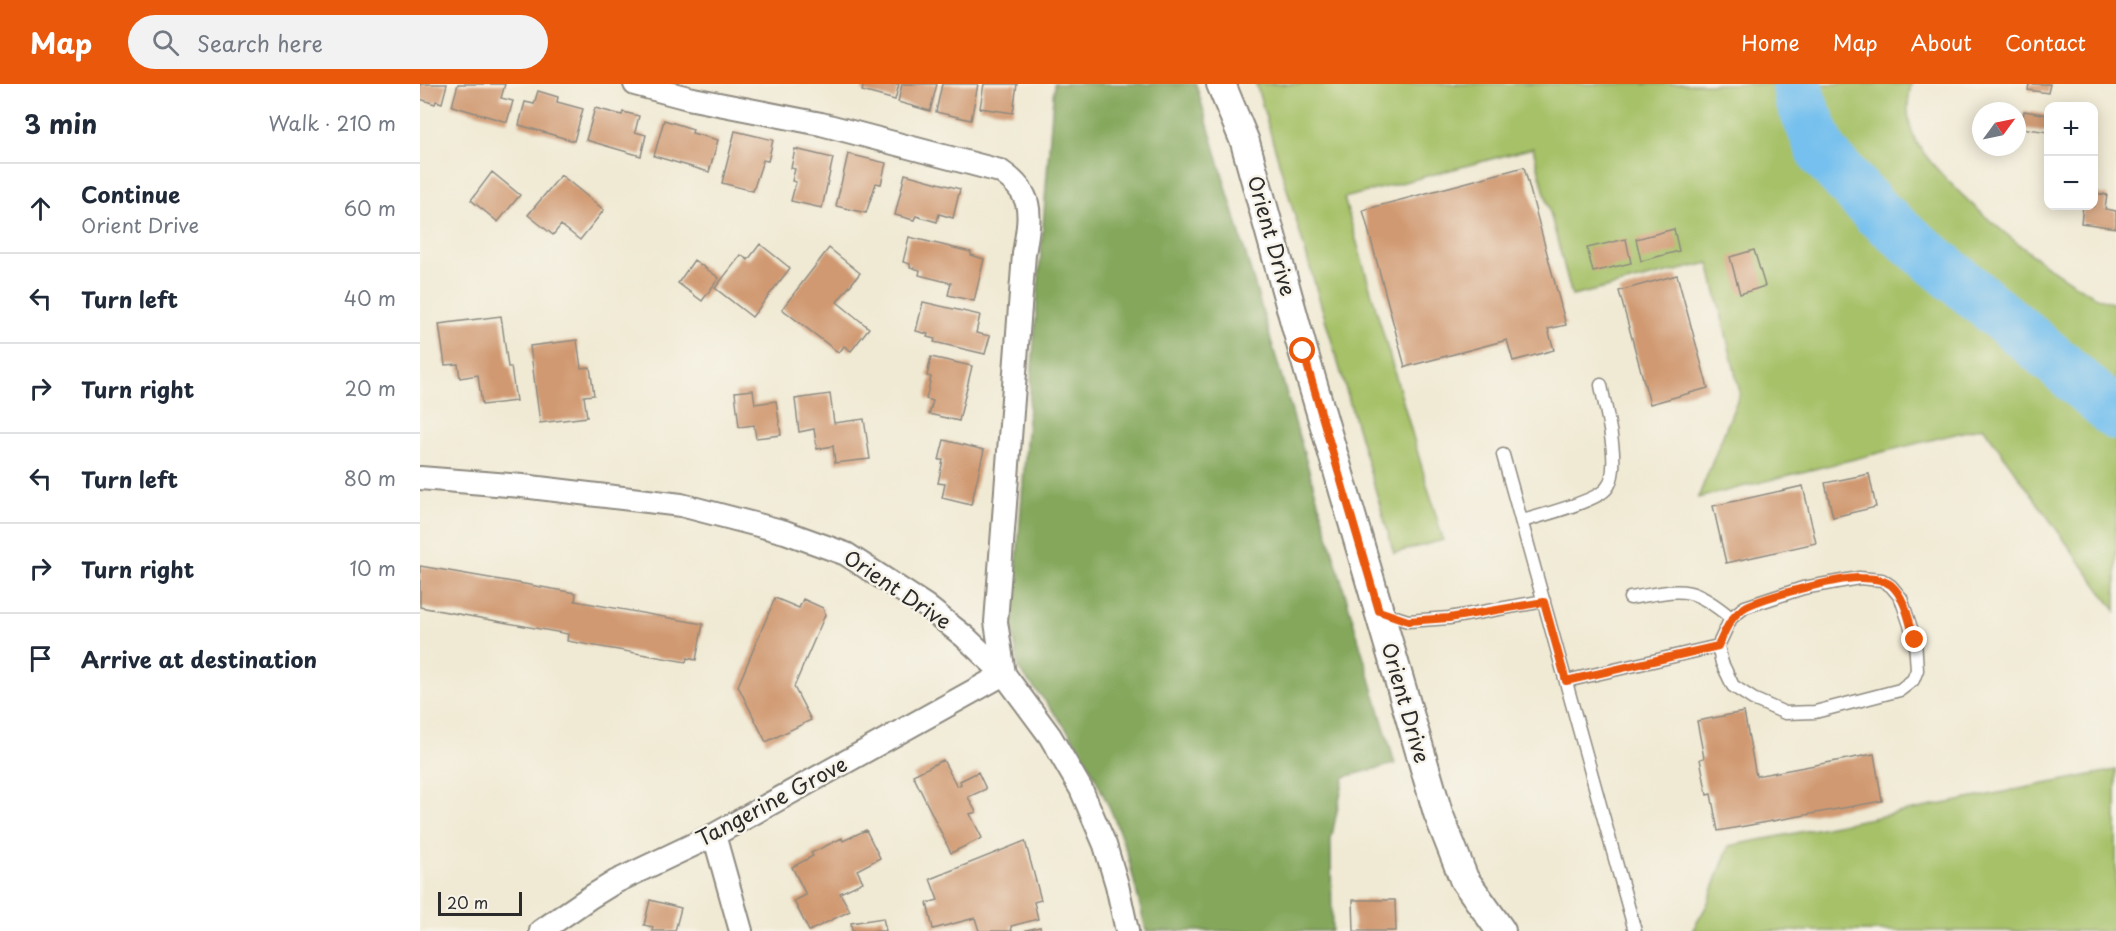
<!DOCTYPE html>
<html lang="en">
<head>
<meta charset="utf-8">
<style>
  :root { --surface:#fff; --page:#f2f2f3; --text:#1f2937; --muted:#747a83; --line:#e0e1e3; --accent:#ea580c }
  body { margin:0; font-family:"Playpen Sans",sans-serif; background:var(--page); color:var(--text) }
  .controls { position:absolute; right:18px; top:18px; display:grid; overflow:hidden; border-radius:12px; box-shadow:0 3px 15px #0003 }
  .controls button { width:54px; height:54px; display:grid; place-items:center; padding:0; border:0; border-bottom:2px solid var(--line); background:var(--surface); color:var(--text); font:30px sans-serif }
  .compass { position:absolute; left:1552px; top:18px; width:54px; height:54px; border-radius:50%; background:var(--surface); box-shadow:0 3px 15px #0003; rotate:57deg }
  .scale { position:absolute; left:18px; bottom:15px; width:84px; box-sizing:border-box; padding-left:6px; border:3px solid #2b2b2b; border-top:0; font-size:16px; line-height:21px; white-space:nowrap; color:#2b2b2b; -webkit-text-stroke:4px #f7f3e8; paint-order:stroke }
  .stop { position:absolute; width:18px; height:18px; margin:-14px; border:4px solid #ea580c; border-radius:50%; background:#fff }
  .stop.end { background:#ea580c; border-color:#fff; box-shadow:0 2px 6px #0008 }
  .list { margin:0; padding:0; list-style:none }
  h2 { display:flex; justify-content:space-between; align-items:center; height:78px; margin:0; padding:0 24px; font-size:26px }
  h2 small { font-size:20px; font-weight:400; color:var(--muted) }
  .list li { display:grid; grid-template-columns:39px 1fr auto; gap:18px; align-items:center; box-sizing:border-box; height:90px; padding:0 24px; border-top:2px solid var(--line) }
  .list b { display:block; font-size:22px; white-space:nowrap }
  .list p { margin:0; font-size:20px; white-space:nowrap; color:var(--muted) }
  .list em { font-size:20px; font-style:normal; color:var(--muted) }
  .icon { flex:none; width:33px; height:33px; fill:none; stroke:currentColor; stroke-width:2; stroke-linecap:round; stroke-linejoin:round }
  .map { position:relative; flex:none; width:1696px; height:847px; overflow:hidden }
  header { display:flex; align-items:center; gap:36px; box-sizing:border-box; height:84px; padding:0 30px; background:var(--accent); color:#fff }
  header strong { font-size:28px }
  nav { display:flex; gap:33px; margin-inline-start:auto; font-size:21px }
  .search { width:420px; height:54px; background:var(--page); display:flex; align-items:center; gap:15px; box-sizing:border-box; padding:0 21px; border-radius:33px; color:var(--muted); font-size:22px }
  main { display:flex }
  aside { flex:1; background:var(--surface) }
  .map>svg:first-child { display:block }
</style>
</head>
<body>
<header>
<strong>Map</strong>
<div class="search"><svg class="icon" aria-label="search" viewBox="0 0 24 24"><circle cx="10" cy="10" r="6"/><path d="M15 15l6 6"/></svg>Search here</div>
<nav><a>Home</a><a>Map</a><a>About</a><a>Contact</a></nav>
</header>
<main>
<aside>
<h2>3 min<small>Walk · 210 m</small></h2>
<ul class="list">
<li><svg class="icon" aria-label="ahead" viewBox="0 0 24 24"><path d="M12 20V5M6 11l6-6 6 6"/></svg><div><b>Continue</b><p>Orient Drive</p></div><em>60 m</em></li>
<li><svg class="icon" aria-label="left" viewBox="0 0 24 24"><path d="M17 20v-9H6M10 6l-5 5 5 5"/></svg><div><b>Turn left</b></div><em>40 m</em></li>
<li><svg class="icon" aria-label="right" viewBox="0 0 24 24"><path d="M7 20v-9h11M14 6l5 5-5 5"/></svg><div><b>Turn right</b></div><em>20 m</em></li>
<li><svg class="icon" aria-label="left" viewBox="0 0 24 24"><path d="M17 20v-9H6M10 6l-5 5 5 5"/></svg><div><b>Turn left</b></div><em>80 m</em></li>
<li><svg class="icon" aria-label="right" viewBox="0 0 24 24"><path d="M7 20v-9h11M14 6l5 5-5 5"/></svg><div><b>Turn right</b></div><em>10 m</em></li>
<li><svg class="icon" aria-label="arrive" viewBox="0 0 24 24"><path d="M6 21V4h12l-3 4 3 4H6"/></svg><div><b>Arrive at destination</b></div></li>
</ul>
</aside>
<div class="map">
<svg width="1696" height="847" viewBox="0 0 1696 847">
  <rect width="100%" height="100%" fill="#f7f3e8"/>
  <filter id="ink" filterUnits="userSpaceOnUse"><feTurbulence type="fractalNoise" baseFrequency=".0167" numOctaves="2"/><feDisplacementMap in="SourceGraphic" scale="12" xChannelSelector="R" yChannelSelector="G"/><feConvolveMatrix kernelMatrix="1 2 1 2 8 2 1 2 1" color-interpolation-filters="sRGB"/></filter>
  <filter id="wash" filterUnits="userSpaceOnUse"><feTurbulence type="fractalNoise" baseFrequency=".008" numOctaves="4" result="noise"/><feDisplacementMap in="SourceGraphic" scale="24" xChannelSelector="R" yChannelSelector="G"/><feGaussianBlur stdDeviation="1.35" result="paint"/><feColorMatrix in="noise" values="0 0 0 0 0 0 0 0 0 0 0 0 0 0 0 0 0 1.4 0 .05"/><feComposite in="paint" operator="in"/></filter>
  <g filter="url(#wash)">
    <rect width="100%" height="100%" fill="#f0ead4"/>
    <!-- green -->
    <path fill="#a6c168" stroke="#68764a" stroke-width="1.5" d="M 836,0 L 1491,0 C 1487,21 1486,33 1494,53 C 1512,95 1652,212 1696,220 L 1696,528 L 1563,343 L 1278,414 L 1320,309 L 1289,179 L 1152,212 L 1113,64 L 924,114 L 1023,456 L 974,469 Z
      M 1696,686 L 1696,847 L 1272,847 L 1287,821 L 1309,762 Z"/>
    <!-- forest -->
    <path fill="#84a75c" stroke="#586944" stroke-width="1.5" d="M 634,0 L 776,0 L 975,680 L 924,693 L 911,756 L 912,847 L 726,847 L 708,772 L 692,729 L 672,687 L 651,651 L 626,618 L 599,586 L 592,540 Z"/>
    <g fill="none" stroke-linecap="round" stroke-linejoin="round">
      <!-- river -->
      <path stroke="#75c0ee" stroke-width="51" d="M 1377,0 L 1380,15 L 1403,70 L 1456,128 L 1633,275 L 1696,331"/>
    </g>
    <g id="blocks">
      <!-- building -->
      <path fill="#d09971" d="M 0,0 L 27,0 L 22,19 L 16,17 L 15,20 L 0,15 Z
        M 38,0 L 85,0 L 81,14 L 93,17 L 87,38 L 32,22 Z
        M 444,0 L 479,0 L 475,16 L 442,7 Z
        M 482,0 L 517,0 L 510,27 L 478,18 Z
        M 522,0 L 558,0 L 551,36 L 516,28 Z
        M 564,0 L 597,0 L 593,29 L 560,24 Z
        M 1609,0 L 1630,0 L 1628,9 L 1608,6 Z
        M 118,7 L 138,13 L 137,18 L 163,25 L 154,57 L 99,41 L 105,18 L 114,20 Z
        M 175,24 L 202,31 L 203,28 L 219,32 L 215,48 L 226,51 L 221,72 L 166,56 Z
        M 1604,27 L 1628,31 L 1628,48 L 1601,44 Z
        M 244,36 L 273,45 L 272,49 L 298,56 L 289,88 L 234,72 Z
        M 315,47 L 353,56 L 348,77 L 343,76 L 333,107 L 302,99 Z
        M 375,65 L 413,74 L 402,124 L 371,117 L 376,98 L 372,97 L 375,85 L 371,84 Z
        M 428,70 L 466,79 L 461,100 L 456,99 L 446,129 L 416,122 Z
        M 1104,83 L 1146,241 L 1128,245 L 1134,266 L 1093,277 L 1087,256 L 985,283 L 943,126 Z
        M 72,88 L 100,111 L 78,138 L 51,116 Z
        M 485,90 L 540,105 L 533,134 L 519,130 L 517,138 L 496,132 L 494,136 L 475,131 Z
        M 141,91 L 184,126 L 160,156 L 141,141 L 133,151 L 108,131 Z
        M 1674,109 L 1687,111 L 1685,125 L 1696,127 L 1696,144 L 1661,139 L 1663,122 L 1674,122 Z
        M 1254,145 L 1259,167 L 1221,177 L 1216,155 Z
        M 489,153 L 551,168 L 551,171 L 564,175 L 554,217 L 528,211 L 531,199 L 499,191 L 500,186 L 490,183 L 490,180 L 483,178 Z
        M 1206,155 L 1211,179 L 1173,188 L 1167,164 Z
        M 340,160 L 370,184 L 332,233 L 295,204 L 321,171 L 328,176 Z
        M 409,164 L 440,189 L 417,218 L 449,244 L 431,267 L 424,262 L 419,269 L 362,225 Z
        M 1334,166 L 1345,202 L 1320,210 L 1310,173 Z
        M 274,176 L 299,194 L 282,217 L 258,199 Z
        M 1257,191 L 1288,304 L 1230,320 L 1199,207 Z
        M 503,218 L 560,231 L 556,249 L 570,252 L 565,270 L 514,258 L 515,255 L 507,253 L 508,250 L 496,247 Z
        M 81,232 L 88,283 L 91,283 L 96,317 L 62,321 L 58,291 L 40,294 L 38,280 L 25,281 L 19,240 Z
        M 157,256 L 161,284 L 170,283 L 174,311 L 164,312 L 167,333 L 120,339 L 110,262 Z
        M 511,273 L 552,282 L 539,337 L 509,330 L 513,317 L 506,315 L 511,293 L 507,292 Z
        M 333,306 L 335,320 L 356,317 L 361,351 L 336,354 L 334,341 L 319,343 L 315,308 Z
        M 410,310 L 414,339 L 444,335 L 450,375 L 415,379 L 413,362 L 397,365 L 394,345 L 379,348 L 375,315 Z
        M 524,356 L 564,366 L 551,421 L 522,414 L 525,400 L 518,399 L 523,376 L 519,376 Z
        M 1449,390 L 1456,423 L 1413,433 L 1405,399 Z
        M 1383,402 L 1396,459 L 1306,479 L 1293,422 Z
        M 0,482 L 156,509 L 155,517 L 283,540 L 276,576 L 267,574 L 266,578 L 147,557 L 148,550 L 0,523 Z
        M 355,514 L 379,524 L 383,515 L 403,524 L 405,531 L 374,603 L 391,636 L 346,658 L 318,602 Z
        M 1324,628 L 1336,692 L 1454,670 L 1462,717 L 1298,747 L 1291,710 L 1287,711 L 1280,675 L 1284,674 L 1277,637 Z
        M 523,676 L 537,702 L 541,700 L 540,697 L 558,688 L 566,705 L 548,713 L 556,728 L 550,730 L 562,754 L 531,769 L 493,691 Z
        M 446,746 L 460,774 L 437,786 L 443,798 L 420,809 L 430,827 L 389,847 L 374,817 L 386,811 L 372,783 L 393,772 L 391,769 L 422,754 L 423,757 Z
        M 605,757 L 621,816 L 614,818 L 618,835 L 591,842 L 592,847 L 559,847 L 555,834 L 513,845 L 507,819 L 518,816 L 510,795 Z
        M 230,816 L 261,824 L 255,847 L 232,847 L 233,843 L 224,841 Z
        M 933,816 L 975,816 L 976,847 L 934,847 Z
        M 463,834 L 466,847 L 432,847 L 431,839 Z
        M 620,843 L 621,847 L 606,847 L 606,846 Z"/>
    </g>
  </g>
  <g filter="url(#ink)">
    <use href="#blocks" fill-opacity="0" stroke="#8e8a80" stroke-width="1.5"/>
    <g fill="none" stroke-linecap="round" stroke-linejoin="round">
      <defs>
        <path id="service" d="M 1083,371 L 1215,847
          M 1102,437 C 1120,432 1173,418 1185,406 C 1204,388 1185,325 1181,301
          M 1439,494 L 1462,496 L 1471,502 L 1481,514 L 1495,556 L 1497,586 L 1493,596 L 1480,606 L 1395,628 L 1365,629 L 1333,615 L 1313,602 L 1302,579 L 1298,562 L 1311,534 L 1325,523 L 1383,504 Z
          M 1210,514 C 1261,506 1269,499 1311,534
          M 960,528 L 988,537 L 1029,534 L 1124,517
          M 1146,597 L 1298,562"/>
        <path id="minor" d="M 0,394 L 102,402 L 261,421 L 365,448 L 426,470 L 506,522 L 545,553 L 584,590 L 630,652 L 661,705 L 685,761 L 697,801 L 707,847
          M 294,751 L 321,847
          M 121,847 L 169,814 L 195,798 L 294,751 L 584,590 L 576,538 L 604,170 C 610,131 616,111 580,87 L 401,40 L 268,14 L 215,0"/>
        <path id="tertiary" d="M 801,0 L 825,58 L 883,267 L 1018,729 L 1044,795 L 1081,847"/>
      </defs>
      <!-- service casing -->
      <use href="#service" stroke="#8e8a80" stroke-width="15"/>
      <!-- minor casing -->
      <use href="#minor" stroke="#8e8a80" stroke-width="26"/>
      <!-- tertiary casing -->
      <use href="#tertiary" stroke="#8e8a80" stroke-width="32"/>
      <!-- service -->
      <use href="#service" stroke="#fff" stroke-width="12"/>
      <!-- minor -->
      <use href="#minor" stroke="#fff" stroke-width="22"/>
      <!-- tertiary -->
      <use href="#tertiary" stroke="#fff" stroke-width="28"/>
    </g>
  </g>
  <g fill="none" stroke-linecap="round" stroke-linejoin="round" filter="url(#ink)">
    <!-- route -->
    <path stroke="#ea580c" stroke-width="8" d="M 883,267 L 959,527 L 988,537 L 1029,534 L 1124,518 L 1146,597 L 1298,562 C 1305,547 1310,533 1324,524 C 1339,514 1421,493 1440,494 C 1450,494 1463,495 1471,501 C 1486,514 1489,539 1495,556"/>
  </g>
  <g text-anchor="middle" stroke-width="5" stroke-linejoin="round" paint-order="stroke">
    <!-- street labels -->
    <g font-size="21" fill="#2b2b2b" stroke="#f7f3e8">
      <text transform="translate(851 152) rotate(74)" y="7">Orient Drive</text>
      <text transform="translate(477 506) rotate(34)" y="7">Orient Drive</text>
      <text transform="translate(985 619) rotate(74)" y="7">Orient Drive</text>
      <text transform="translate(352 718) rotate(-28)" y="7">Tangerine Grove</text>
    </g>
  </g>
</svg>
<div class="controls">
<button>+</button>
<button>−</button>
</div>
<svg class="compass" viewBox="-18 -18 36 36"><path d="M0-13l5 13h-10z" fill="#e53935"/><path d="M0 13l5-13h-10z" fill="#747a83"/></svg>
<div class="scale">20 m</div>
<div class="stop" style="left:883px;top:267px"></div>
<div class="stop end" style="left:1495px;top:556px"></div>
</div>
</main>
</body>
</html>
